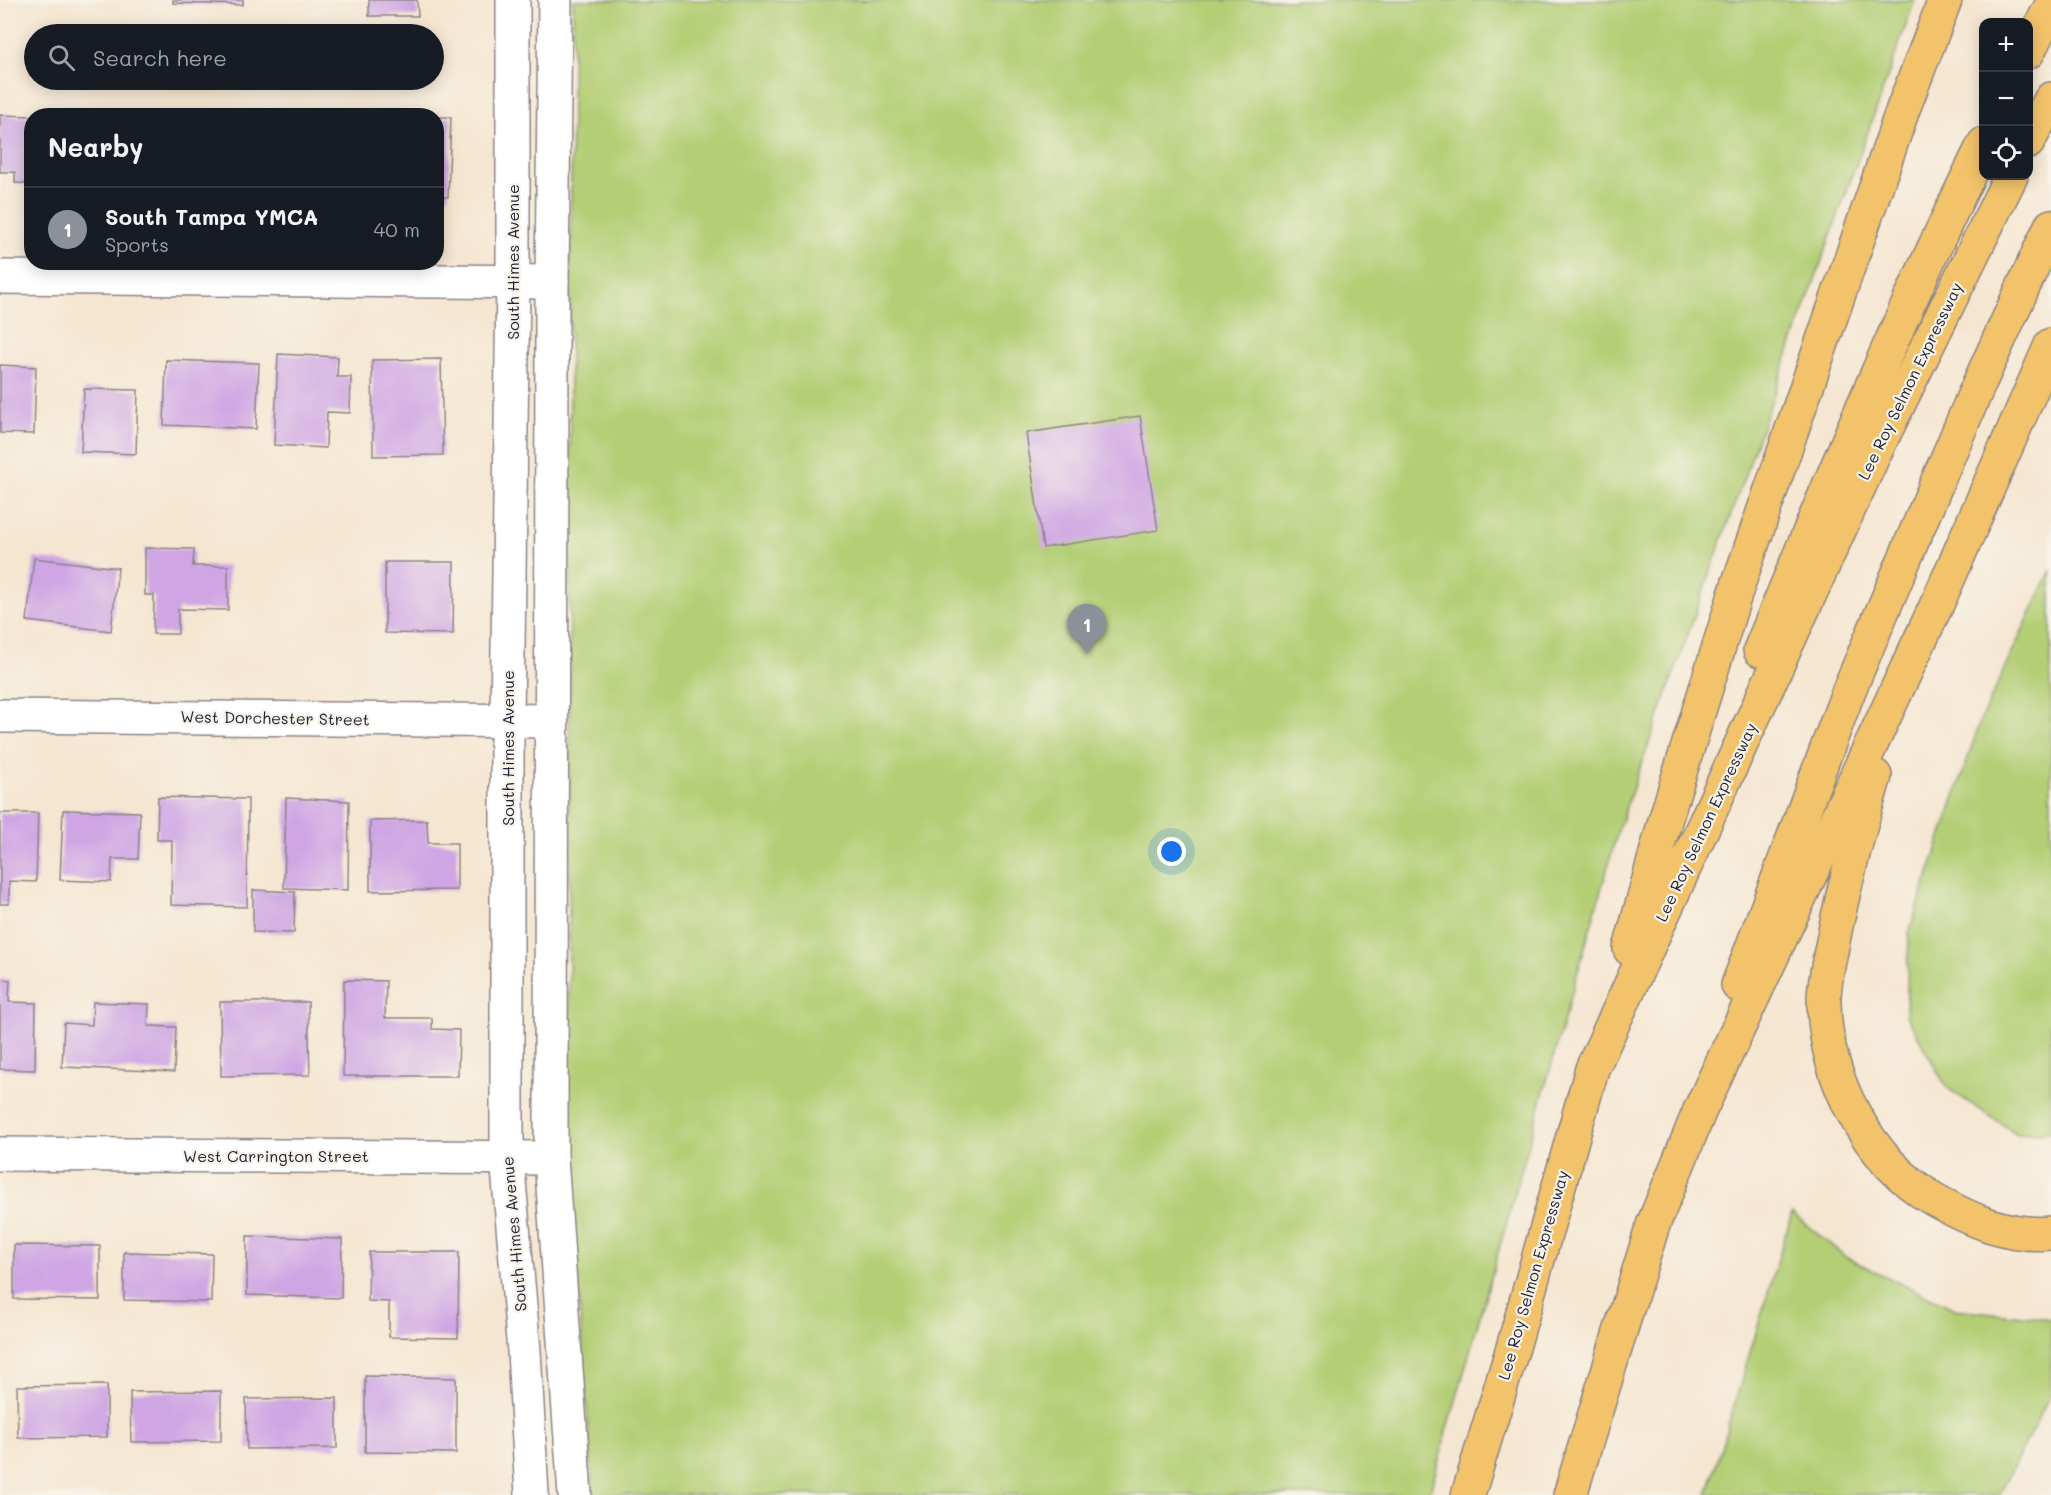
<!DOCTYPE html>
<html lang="en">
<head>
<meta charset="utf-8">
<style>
  :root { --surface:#171b24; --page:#20242c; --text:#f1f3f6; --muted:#9ea1a6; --line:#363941; --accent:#8c9099 }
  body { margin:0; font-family:Mali,sans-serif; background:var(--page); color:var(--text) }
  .controls { position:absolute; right:18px; top:18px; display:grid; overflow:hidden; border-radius:12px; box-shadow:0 3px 15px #0003 }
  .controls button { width:54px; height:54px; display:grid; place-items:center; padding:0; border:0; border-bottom:2px solid var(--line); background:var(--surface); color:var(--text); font:30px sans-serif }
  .you { position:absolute; left:1172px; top:852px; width:21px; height:21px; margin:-15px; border:4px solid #fff; border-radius:50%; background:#1a73e8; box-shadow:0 0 0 9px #1a73e833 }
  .badge { display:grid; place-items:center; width:39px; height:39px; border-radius:50%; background:var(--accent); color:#fff; font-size:20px; font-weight:700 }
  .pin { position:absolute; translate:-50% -50px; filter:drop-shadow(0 2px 3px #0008) }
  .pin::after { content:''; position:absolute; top:32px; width:21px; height:18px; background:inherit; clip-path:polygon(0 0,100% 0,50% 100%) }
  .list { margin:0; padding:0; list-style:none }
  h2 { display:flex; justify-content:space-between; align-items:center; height:78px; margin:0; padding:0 24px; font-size:26px }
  h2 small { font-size:20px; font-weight:400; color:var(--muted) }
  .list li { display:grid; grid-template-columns:39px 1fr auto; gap:18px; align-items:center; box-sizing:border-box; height:84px; padding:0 24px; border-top:2px solid var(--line) }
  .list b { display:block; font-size:22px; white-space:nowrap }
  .list p { margin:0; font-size:20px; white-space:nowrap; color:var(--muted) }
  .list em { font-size:20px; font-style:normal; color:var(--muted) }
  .icon { flex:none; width:33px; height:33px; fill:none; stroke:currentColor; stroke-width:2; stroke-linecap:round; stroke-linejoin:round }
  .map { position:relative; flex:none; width:2051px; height:1495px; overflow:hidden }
  .search { position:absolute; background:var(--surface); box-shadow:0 3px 15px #0003; left:24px; top:24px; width:420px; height:66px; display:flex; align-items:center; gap:15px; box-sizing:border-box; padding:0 21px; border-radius:33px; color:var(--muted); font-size:22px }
  .panel { position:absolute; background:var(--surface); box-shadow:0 3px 15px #0003; left:24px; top:108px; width:420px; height:162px; border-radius:24px }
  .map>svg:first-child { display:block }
</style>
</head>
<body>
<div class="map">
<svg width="2051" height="1495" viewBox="0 0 2051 1495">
  <rect width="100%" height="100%" fill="#f7f3e8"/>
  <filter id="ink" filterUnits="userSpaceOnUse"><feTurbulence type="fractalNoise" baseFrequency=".0167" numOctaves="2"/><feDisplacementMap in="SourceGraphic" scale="12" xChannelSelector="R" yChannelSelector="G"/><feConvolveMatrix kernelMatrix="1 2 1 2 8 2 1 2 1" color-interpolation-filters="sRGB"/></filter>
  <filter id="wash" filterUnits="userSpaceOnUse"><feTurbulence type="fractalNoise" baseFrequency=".008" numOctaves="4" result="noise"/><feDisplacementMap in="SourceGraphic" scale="24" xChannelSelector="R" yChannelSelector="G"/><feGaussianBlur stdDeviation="1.35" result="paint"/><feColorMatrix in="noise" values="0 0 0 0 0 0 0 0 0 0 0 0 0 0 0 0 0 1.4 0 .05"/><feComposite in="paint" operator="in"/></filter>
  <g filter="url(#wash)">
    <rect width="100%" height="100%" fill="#f5e6d1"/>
    <!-- green -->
    <path fill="#b3ce74" stroke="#6a7858" stroke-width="1.5" d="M 573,0 L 1915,0 L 1619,827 L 1429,1495 L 593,1495 L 569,1157 L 570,282 Z
      M 2051,570 L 2051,1132 L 2017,1134 L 1947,1088 L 1906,1015 L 1909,933 L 1981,719 Z
      M 1792,1213 L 1847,1258 L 1955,1309 L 2051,1319 L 2051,1393 L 1999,1495 L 1707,1495 Z"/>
    <g id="blocks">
      <!-- building -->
      <path fill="#cfa6e3" d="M 173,0 L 243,0 L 243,5 L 173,3 Z
        M 369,0 L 417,0 L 418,16 L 369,16 Z
        M 0,115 L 32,116 L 32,184 L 15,183 L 15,172 L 0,172 Z
        M 436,117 L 451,117 L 448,197 L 436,197 Z
        M 278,354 L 338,357 L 337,377 L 351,377 L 350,413 L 327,412 L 326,448 L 274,445 Z
        M 441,359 L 443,455 L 373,456 L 372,360 Z
        M 166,360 L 259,363 L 256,429 L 164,425 Z
        M 0,365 L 36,367 L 34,434 L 0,433 Z
        M 84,389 L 138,390 L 136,454 L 81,452 Z
        M 1140,416 L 1158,530 L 1043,548 L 1026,433 Z
        M 145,548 L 194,549 L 193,566 L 228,566 L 228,610 L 178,609 L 178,634 L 153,634 L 154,595 L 145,595 Z
        M 34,558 L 118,568 L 111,631 L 27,621 Z
        M 385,562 L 454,562 L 453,634 L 385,633 Z
        M 158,797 L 248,799 L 247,907 L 171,905 L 172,840 L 157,840 Z
        M 286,798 L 349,801 L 348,890 L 284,888 Z
        M 63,810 L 140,812 L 138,859 L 112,859 L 111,882 L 60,880 Z
        M 0,813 L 38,813 L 36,882 L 9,881 L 9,904 L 0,904 Z
        M 427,820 L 428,843 L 457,843 L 457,890 L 370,891 L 370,821 Z
        M 253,890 L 295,892 L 294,933 L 253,932 Z
        M 0,979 L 10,980 L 9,1002 L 36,1003 L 35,1070 L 0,1069 Z
        M 344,980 L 386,981 L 385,1018 L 432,1018 L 432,1029 L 459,1030 L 458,1076 L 343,1076 Z
        M 93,1002 L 149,1004 L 148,1026 L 176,1027 L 174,1072 L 62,1067 L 64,1023 L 92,1025 Z
        M 220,1002 L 308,1002 L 310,1075 L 221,1076 Z
        M 247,1236 L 342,1239 L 341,1298 L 247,1295 Z
        M 14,1245 L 100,1246 L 100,1300 L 14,1299 Z
        M 124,1252 L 212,1254 L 211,1302 L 124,1300 Z
        M 369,1252 L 459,1252 L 458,1338 L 389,1337 L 389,1302 L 368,1301 Z
        M 365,1376 L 456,1378 L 456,1453 L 365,1452 Z
        M 107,1385 L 107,1437 L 18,1438 L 17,1386 Z
        M 221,1391 L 221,1441 L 131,1442 L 130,1392 Z
        M 337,1398 L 337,1448 L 247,1449 L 246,1399 Z"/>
    </g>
  </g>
  <g filter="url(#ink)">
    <use href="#blocks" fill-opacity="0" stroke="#8c8486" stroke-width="1.5"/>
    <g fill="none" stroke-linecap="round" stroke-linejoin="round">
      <defs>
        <path id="minor" d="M 0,277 L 552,282
          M 0,716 L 551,721
          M 0,1154 L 551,1158"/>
        <path id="tertiary" d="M 513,0 L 513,281 L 507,720 L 507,1158 L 524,1351 L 532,1495
          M 555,0 L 552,282 L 551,1158 L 575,1495"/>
        <path id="motorway" d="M 2028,52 L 2051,6
          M 2028,142 L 2051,99
          M 1760,650 C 1831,480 1902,309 1984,144
          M 1875,776 C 1860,825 1847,875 1836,926 C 1832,949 1825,974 1824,997 C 1823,1075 1867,1161 1935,1200 C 1970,1220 2009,1237 2051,1233
          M 1630,949 L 1664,824 L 1738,585 L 1903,109 L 1945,0
          M 1738,985 L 1849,690 L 1978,386 L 2051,226
          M 1468,1495 L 1514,1344 L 1592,1069 L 1875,452 L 2011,176
          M 1570,1495 L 1653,1225 L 1700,1110 L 1938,602 L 2051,345"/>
      </defs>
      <!-- minor casing -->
      <use href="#minor" stroke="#8c8486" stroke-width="36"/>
      <!-- tertiary casing -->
      <use href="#tertiary" stroke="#8c8486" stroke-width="36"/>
      <!-- motorway casing -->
      <use href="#motorway" stroke="#8c8486" stroke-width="36"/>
      <!-- minor -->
      <use href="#minor" stroke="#fff" stroke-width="33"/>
      <!-- tertiary -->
      <use href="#tertiary" stroke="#fff" stroke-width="33"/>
      <!-- motorway -->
      <use href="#motorway" stroke="#f2c36a" stroke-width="33"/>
    </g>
  </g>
  <g text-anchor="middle" stroke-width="4.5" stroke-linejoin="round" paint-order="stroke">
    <!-- street labels -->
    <g font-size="16" fill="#22223b" stroke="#f7f3e8">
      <text transform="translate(513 262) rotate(-90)" y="6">South Himes Avenue</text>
      <text transform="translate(1910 381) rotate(-64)" y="6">Lee Roy Selmon Expressway</text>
      <text transform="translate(275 718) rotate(1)" y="6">West Dorchester Street</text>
      <text transform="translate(508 748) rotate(-90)" y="6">South Himes Avenue</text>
      <text transform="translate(1706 822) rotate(-65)" y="6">Lee Roy Selmon Expressway</text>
      <text x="276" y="1162">West Carrington Street</text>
      <text transform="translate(514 1234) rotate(-95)" y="6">South Himes Avenue</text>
      <text transform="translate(1533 1275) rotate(-74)" y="6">Lee Roy Selmon Expressway</text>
    </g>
  </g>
</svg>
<div class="controls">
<button>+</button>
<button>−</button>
<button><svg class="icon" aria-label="locate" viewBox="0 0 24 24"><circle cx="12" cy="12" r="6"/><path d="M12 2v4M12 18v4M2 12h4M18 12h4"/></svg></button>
</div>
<div class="you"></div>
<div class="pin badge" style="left:1087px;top:654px">1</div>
<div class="search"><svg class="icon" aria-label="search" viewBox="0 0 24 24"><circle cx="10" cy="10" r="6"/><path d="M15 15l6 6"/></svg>Search here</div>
<section class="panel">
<h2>Nearby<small></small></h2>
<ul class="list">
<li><span class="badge">1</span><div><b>South Tampa YMCA</b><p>Sports</p></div><em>40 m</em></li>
</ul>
</section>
</div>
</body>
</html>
